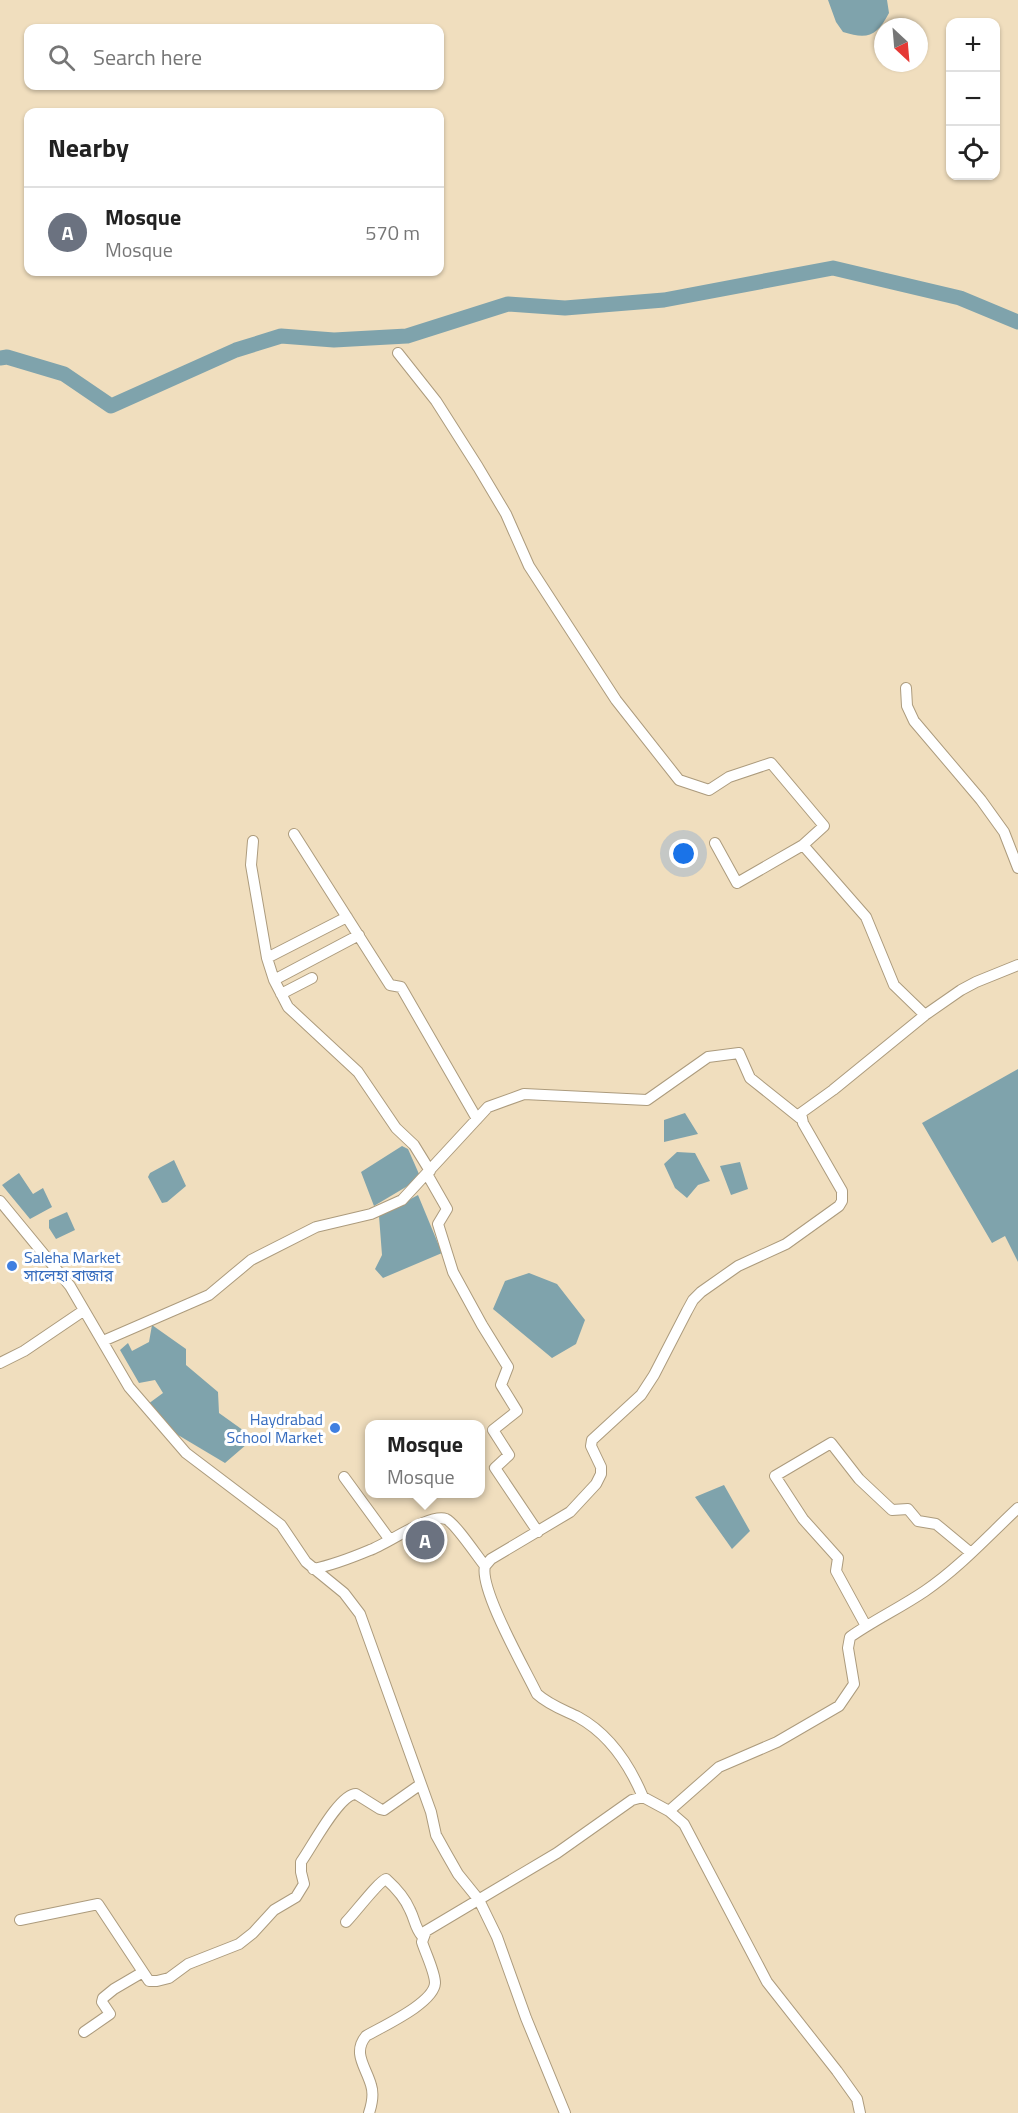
<!DOCTYPE html>
<html lang="en">
<head>
<meta charset="utf-8">
<style>
  :root { --surface:#fff; --page:#f6f6f6; --text:#222; --muted:#767676; --line:#e0e0e0; --accent:#3f7d6a }
  body { margin:0; font-family:"Titillium Web","Noto Sans Bengali",sans-serif; background:var(--page); color:var(--text) }
  .controls { position:absolute; right:18px; top:18px; display:grid; overflow:hidden; border-radius:12px; box-shadow:0 2px 4px #0004 }
  .controls button { width:54px; height:54px; display:grid; place-items:center; padding:0; border:0; border-bottom:2px solid var(--line); background:var(--surface); color:var(--text); font:30px sans-serif }
  .compass { position:absolute; left:874px; top:18px; width:54px; height:54px; border-radius:50%; background:var(--surface); box-shadow:0 2px 4px #0004; rotate:154deg }
  .you { position:absolute; left:684px; top:854px; width:21px; height:21px; margin:-15px; border:4px solid #fff; border-radius:50%; background:#1a73e8; box-shadow:0 0 0 9px #1a73e833 }
  .badge { display:grid; place-items:center; width:39px; height:39px; border-radius:50%; background:var(--accent); color:#fff; font-size:20px; font-weight:700 }
  .pin { position:absolute; translate:-50% -50%; border:3px solid #fff; box-shadow:0 2px 6px #0006 }
  .popup { position:absolute; left:365px; top:1420px; width:120px; height:78px; box-sizing:border-box; display:grid; place-content:center; border-radius:12px; background:var(--surface); filter:drop-shadow(0 2px 4px #0005); font-size:20px; white-space:nowrap; color:var(--muted) }
  .popup b { font-size:22px; color:var(--text) }
  .popup::after { content:''; position:absolute; left:50%; top:100%; margin-left:-12px; border:12px solid transparent; border-top-color:var(--surface) }
  .list { margin:0; padding:0; list-style:none }
  h2 { display:flex; justify-content:space-between; align-items:center; height:78px; margin:0; padding:0 24px; font-size:26px }
  h2 small { font-size:20px; font-weight:400; color:var(--muted) }
  .list li { display:grid; grid-template-columns:39px 1fr auto; gap:18px; align-items:center; box-sizing:border-box; height:90px; padding:0 24px; border-top:2px solid var(--line) }
  .list b { display:block; font-size:22px; white-space:nowrap }
  .list p { margin:0; font-size:20px; white-space:nowrap; color:var(--muted) }
  .list em { font-size:20px; font-style:normal; color:var(--muted) }
  .icon { flex:none; width:33px; height:33px; fill:none; stroke:currentColor; stroke-width:2; stroke-linecap:round; stroke-linejoin:round }
  .map { position:relative; flex:none; width:1018px; height:2113px; overflow:hidden }
  .search { position:absolute; background:var(--surface); box-shadow:0 2px 4px #0004; left:24px; top:24px; width:420px; height:66px; display:flex; align-items:center; gap:15px; box-sizing:border-box; padding:0 21px; border-radius:12px; color:var(--muted); font-size:22px }
  .panel { position:absolute; background:var(--surface); box-shadow:0 2px 4px #0004; left:24px; top:108px; width:420px; height:168px; border-radius:12px }
  .map>svg:first-child { display:block }
</style>
</head>
<body>
<div class="map">
<svg width="1018" height="2113" viewBox="0 0 1018 2113">
  <rect width="100%" height="100%" fill="#f0debe"/>
  <!-- water -->
  <path fill="#7fa3ac" d="M 828,0 L 887,0 L 889,13 C 877,36 868,40 843,32 L 836,22 Z
    M 1018,1069 L 1018,1262 L 1005,1236 L 992,1243 L 922,1123 Z
    M 685,1113 L 698,1134 L 664,1142 L 664,1120 Z
    M 402,1146 L 408,1149 L 419,1174 L 416,1181 L 374,1206 L 361,1172 Z
    M 677,1152 L 695,1153 L 710,1181 L 698,1185 L 687,1198 L 675,1188 L 664,1164 Z
    M 174,1160 L 186,1186 L 167,1202 L 162,1203 L 148,1177 L 150,1173 Z
    M 740,1162 L 748,1189 L 731,1195 L 720,1166 Z
    M 19,1173 L 33,1194 L 43,1188 L 52,1207 L 30,1219 L 2,1185 Z
    M 418,1195 L 442,1253 L 383,1278 L 375,1269 L 382,1255 L 379,1216 Z
    M 67,1212 L 75,1230 L 56,1239 L 49,1228 L 49,1220 Z
    M 529,1273 L 557,1284 L 585,1320 L 576,1344 L 552,1358 L 493,1309 L 505,1281 Z
    M 152,1325 L 186,1349 L 186,1365 L 218,1392 L 219,1413 L 254,1438 L 225,1463 L 178,1435 L 148,1404 L 163,1393 L 155,1380 L 139,1383 L 120,1350 L 128,1343 L 132,1351 L 149,1342 Z
    M 724,1485 L 750,1531 L 732,1549 L 695,1497 Z"/>
  <g fill="none" stroke-linecap="round" stroke-linejoin="round">
    <!-- river -->
    <path stroke="#7fa3ac" stroke-width="15" d="M 0,358 L 7,357 L 64,374 L 111,406 L 236,350 L 281,336 L 334,340 L 407,336 L 508,304 L 565,308 L 664,300 L 833,268 L 960,298 L 1018,322"/>
    <defs>
      <path id="minor" d="M 398,353 L 436,401 L 478,467 L 506,514 L 529,566 L 616,700 L 679,780 L 709,790 L 729,777 L 771,763 L 824,826 L 803,845 L 866,917 L 894,985 L 925,1015
        M 906,688 L 907,706 L 914,721 L 981,800 L 1004,832 L 1018,868
        M 294,834 L 390,985 L 401,987 L 477,1119
        M 253,841 L 251,865 L 267,958 L 274,980 L 288,1007 L 358,1072 L 396,1128 L 414,1145 L 430,1171
        M 715,843 L 737,883 L 803,845
        M 267,958 L 347,917
        M 274,980 L 359,935
        M 281,994 L 312,978
        M 427,1174 L 447,1209 L 438,1224 L 453,1272 L 482,1325 L 508,1367 L 501,1385 L 517,1411 L 493,1430 L 509,1455 L 495,1468 L 538,1532
        M 0,1201 L 70,1286 L 129,1387 L 186,1453 L 281,1525 L 306,1562 L 344,1593 L 360,1614 L 431,1812 L 436,1835 L 446,1853 L 458,1874 L 479,1900 L 497,1937 L 526,2018 L 565,2113
        M 103,1341 L 209,1295 L 251,1260 L 316,1227 L 371,1214 L 402,1200 L 488,1107 L 524,1094 L 647,1100 L 708,1057 L 739,1053 L 750,1078 L 800,1118
        M 0,1363 L 24,1351 L 83,1311
        M 344,1477 L 390,1540
        M 313,1569 C 333,1565 351,1558 370,1550 C 387,1544 430,1513 446,1519 C 455,1523 477,1556 485,1566
        M 866,1626 L 836,1571 L 838,1558 L 803,1519 L 775,1476 L 831,1443 L 859,1479 L 892,1510 L 908,1509 L 918,1521 L 936,1524 L 971,1553
        M 643,1797 C 630,1766 609,1734 578,1717 C 564,1710 549,1705 537,1694 C 525,1669 479,1589 485,1566 L 491,1559 L 570,1512 L 596,1484 L 601,1474 L 601,1467 L 591,1446 L 592,1440 L 641,1395 L 654,1375 L 687,1311 L 693,1300 L 701,1292 L 738,1266 L 786,1244 L 839,1206 L 842,1201 L 842,1191 L 803,1123 L 801,1113 L 833,1090 L 925,1015 L 961,990 L 976,982 L 1018,965
        M 669,1811 L 719,1767 L 777,1742 L 839,1706 L 854,1684 L 848,1648 L 850,1637 C 874,1620 900,1608 925,1591 C 959,1568 988,1536 1018,1508
        M 20,1920 L 98,1904 L 149,1981 L 157,1981 L 169,1978 L 188,1964 L 239,1944 L 253,1933 L 274,1910 L 296,1897 L 304,1884 L 301,1872 L 301,1862 C 312,1847 339,1794 356,1794 L 380,1809 L 384,1810 L 421,1784
        M 346,1922 C 355,1913 378,1882 386,1879 C 396,1888 405,1898 410,1910 C 415,1920 415,1928 422,1936
        M 84,2032 L 110,2014 L 102,2002 L 103,1998 L 114,1989 L 143,1972
        M 369,2113 C 372,2104 374,2094 371,2085 C 366,2067 352,2053 366,2036 C 383,2026 434,2003 435,1983 C 435,1972 425,1952 422,1942 L 426,1931 L 557,1853 L 632,1800 L 643,1797 L 669,1811 L 684,1824 L 767,1982 L 837,2071 L 857,2099 L 860,2113"/>
    </defs>
    <!-- minor casing -->
    <use href="#minor" stroke="#ac9b7d" stroke-width="12"/>
    <!-- minor -->
    <use href="#minor" stroke="#fff" stroke-width="10"/>
  </g>
  <!-- markers -->
  <g fill="#3f7fe0" stroke="#fff" stroke-width="2">
    <circle cx="12" cy="1266" r="6"/>
    <circle cx="335" cy="1428" r="6"/>
  </g>
  <g text-anchor="middle" stroke-width="6" stroke-linejoin="round" paint-order="stroke">
    <!-- shop labels -->
    <g font-size="16" fill="#366cbe" stroke="#fff" text-anchor="start">
      <text x="24" y="1263">Saleha Market<tspan x="24" dy="18">সালেহা বাজার</tspan></text>
      <text x="323" y="1425" text-anchor="end">Haydrabad<tspan x="323" dy="18">School Market</tspan></text>
    </g>
  </g>
</svg>
<div class="controls">
<button>+</button>
<button>−</button>
<button><svg class="icon" aria-label="locate" viewBox="0 0 24 24"><circle cx="12" cy="12" r="6"/><path d="M12 2v4M12 18v4M2 12h4M18 12h4"/></svg></button>
</div>
<svg class="compass" viewBox="-18 -18 36 36"><path d="M0-13l5 13h-10z" fill="#e53935"/><path d="M0 13l5-13h-10z" fill="#767676"/></svg>
<div class="you"></div>
<div class="pin badge" style="left:425px;top:1540px;background:#6b7280">A</div>
<div class="popup"><b>Mosque</b>Mosque</div>
<div class="search"><svg class="icon" aria-label="search" viewBox="0 0 24 24"><circle cx="10" cy="10" r="6"/><path d="M15 15l6 6"/></svg>Search here</div>
<section class="panel">
<h2>Nearby<small></small></h2>
<ul class="list">
<li><span class="badge" style="background:#6b7280">A</span><div><b>Mosque</b><p>Mosque</p></div><em>570 m</em></li>
</ul>
</section>
</div>
</body>
</html>
